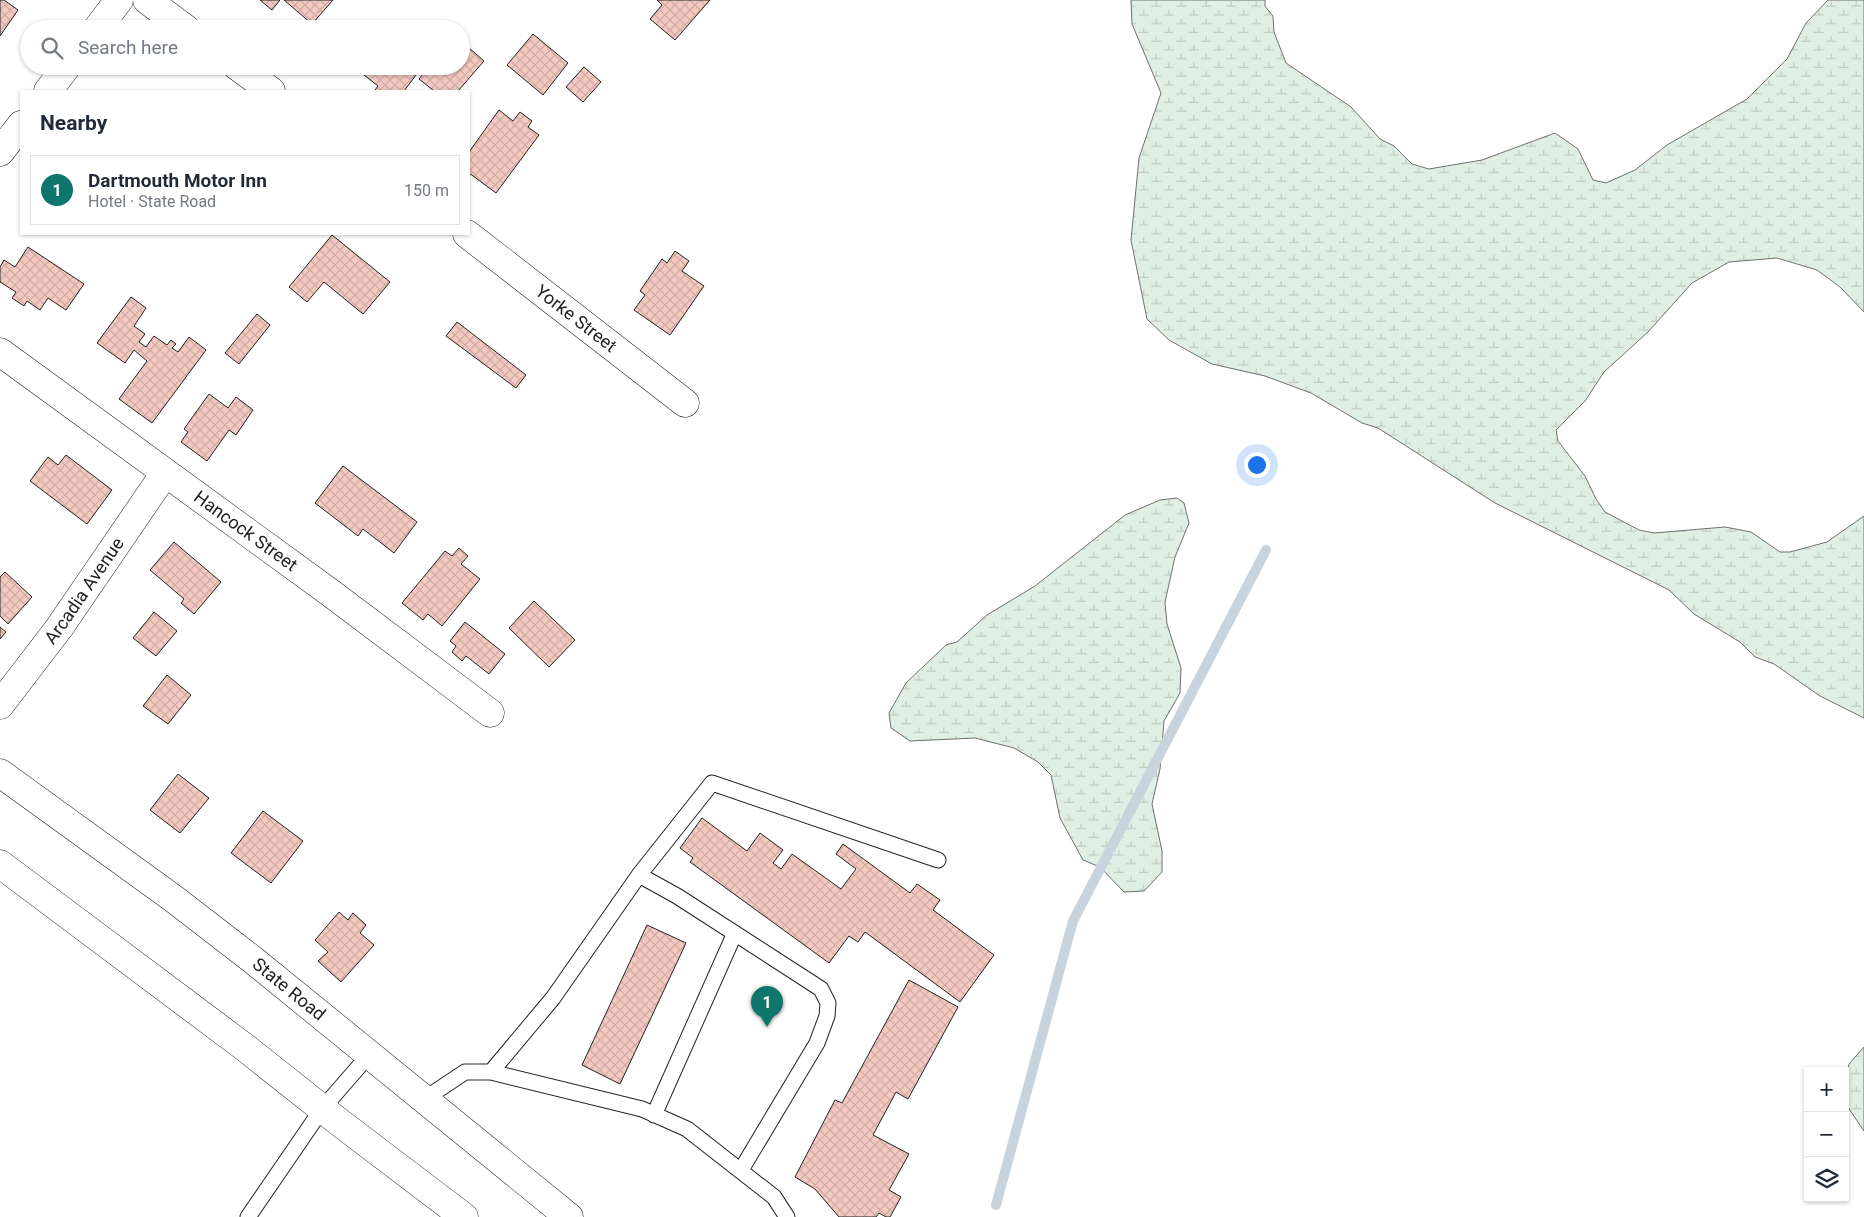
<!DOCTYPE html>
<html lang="en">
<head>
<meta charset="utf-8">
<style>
  :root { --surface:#fff; --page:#f2f2f3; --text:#1f2937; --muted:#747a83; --line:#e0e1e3; --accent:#0f766e }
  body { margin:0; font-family:Roboto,sans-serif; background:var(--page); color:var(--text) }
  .controls { position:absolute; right:15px; bottom:15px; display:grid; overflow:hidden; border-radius:0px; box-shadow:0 1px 4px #0004 }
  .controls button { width:45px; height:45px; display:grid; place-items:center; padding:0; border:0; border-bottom:1px solid var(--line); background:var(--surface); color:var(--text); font:25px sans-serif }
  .you { position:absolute; left:1256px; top:464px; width:18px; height:18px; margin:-12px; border:4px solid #fff; border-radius:50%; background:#1a73e8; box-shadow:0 0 0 8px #1a73e833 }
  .badge { display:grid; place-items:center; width:32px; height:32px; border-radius:50%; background:var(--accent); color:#fff; font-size:16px; font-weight:700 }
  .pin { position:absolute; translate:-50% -41px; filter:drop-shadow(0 1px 2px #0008) }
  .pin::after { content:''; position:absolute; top:26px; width:18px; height:15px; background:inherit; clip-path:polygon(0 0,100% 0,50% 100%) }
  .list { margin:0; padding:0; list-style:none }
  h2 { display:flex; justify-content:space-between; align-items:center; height:65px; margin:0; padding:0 20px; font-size:21px }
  h2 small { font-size:16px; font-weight:400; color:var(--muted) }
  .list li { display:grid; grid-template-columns:32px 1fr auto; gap:15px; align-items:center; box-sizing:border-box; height:70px; margin:0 10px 10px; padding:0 10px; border:1px solid var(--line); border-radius:0px }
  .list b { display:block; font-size:19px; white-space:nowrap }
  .list p { margin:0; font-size:16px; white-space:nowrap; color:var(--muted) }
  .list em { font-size:16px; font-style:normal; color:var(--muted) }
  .icon { flex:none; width:28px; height:28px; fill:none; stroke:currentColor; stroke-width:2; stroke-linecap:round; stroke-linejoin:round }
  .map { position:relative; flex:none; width:1864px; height:1217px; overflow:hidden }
  .search { position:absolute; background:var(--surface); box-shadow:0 1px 4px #0004; left:20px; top:20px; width:450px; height:55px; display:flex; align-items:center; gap:12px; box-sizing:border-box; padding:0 18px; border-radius:28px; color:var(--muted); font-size:19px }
  .panel { position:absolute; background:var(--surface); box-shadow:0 1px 4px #0004; left:20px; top:90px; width:450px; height:145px; border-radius:0px }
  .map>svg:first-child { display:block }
</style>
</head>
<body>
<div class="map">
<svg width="1864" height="1217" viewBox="0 0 1864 1217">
  <defs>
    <pattern id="wetland-marsh" width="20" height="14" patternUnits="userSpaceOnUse" patternTransform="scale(1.25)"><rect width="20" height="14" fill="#e0efe3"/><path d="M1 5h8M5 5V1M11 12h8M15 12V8" fill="none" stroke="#c0cdc2"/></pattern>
    <pattern id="building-cross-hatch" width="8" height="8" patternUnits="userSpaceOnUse" patternTransform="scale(1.25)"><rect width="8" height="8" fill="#f3c9c0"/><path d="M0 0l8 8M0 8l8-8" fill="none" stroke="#d0aca5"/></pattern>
  </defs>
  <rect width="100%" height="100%" fill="#fff"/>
  <!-- wetland -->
  <path fill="url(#wetland-marsh)" stroke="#6f6f6f" d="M 1131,0 L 1265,0 L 1265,6 L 1273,16 L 1274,32 L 1286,63 L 1351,107 L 1380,139 L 1394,146 L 1412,164 L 1429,169 L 1482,160 L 1555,133 L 1578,149 L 1593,180 L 1606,183 L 1635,170 L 1667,145 L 1747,99 L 1787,59 L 1806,23 L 1828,0 L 1864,0 L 1864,312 L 1840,287 L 1817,270 L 1777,258 L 1729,262 L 1692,283 L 1648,332 L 1604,372 L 1585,401 L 1556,430 L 1558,441 L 1585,476 L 1596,499 L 1605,512 L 1639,530 L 1654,533 L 1725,527 L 1751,532 L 1780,552 L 1790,552 L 1827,542 L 1864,516 L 1864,718 L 1820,696 L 1774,664 L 1755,657 L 1740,642 L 1694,614 L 1669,590 L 1495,503 L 1378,428 L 1362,423 L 1311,393 L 1265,376 L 1212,364 L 1169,340 L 1147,319 L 1131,240 L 1139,158 L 1161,93 L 1132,24 Z
    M 1177,498 L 1184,503 L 1189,523 L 1175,557 L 1165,602 L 1167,624 L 1181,668 L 1180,693 L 1164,721 L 1160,769 L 1152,804 L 1162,851 L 1162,872 L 1144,891 L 1124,892 L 1100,867 L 1083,860 L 1060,818 L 1051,775 L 1038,762 L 1014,748 L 975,738 L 910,741 L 891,728 L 889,713 L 906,683 L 946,645 L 957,642 L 987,615 L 1035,586 L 1125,515 L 1160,500 Z
    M 1864,1047 L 1864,1131 L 1847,1106 L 1845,1084 L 1849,1064 Z"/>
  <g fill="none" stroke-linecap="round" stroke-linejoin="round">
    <!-- stream -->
    <path stroke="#c7d3dd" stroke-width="10" d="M 996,1205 L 1073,921 L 1266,550"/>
  </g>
  <!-- building -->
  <path fill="url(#building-cross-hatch)" stroke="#222" d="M 0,0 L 4,0 L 18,10 L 0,36 Z
    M 260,0 L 280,0 L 272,10 Z
    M 284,0 L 333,0 L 312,24 Z
    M 657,0 L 710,0 L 675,40 L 650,19 L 662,5 Z
    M 533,34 L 568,63 L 543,95 L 507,65 Z
    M 461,41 L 484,61 L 458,91 L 434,91 L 419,79 L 429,66 L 461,66 Z
    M 356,66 L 421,66 L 422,67 L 404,91 L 376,91 L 375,90 L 378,86 L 355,68 Z
    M 584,67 L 601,82 L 583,102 L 566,87 Z
    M 499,110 L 513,121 L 520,112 L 532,121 L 528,127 L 539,135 L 496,193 L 469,173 L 469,152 Z
    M 332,235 L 390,282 L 363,314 L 324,282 L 307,302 L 289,287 Z
    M 28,247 L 84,284 L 66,310 L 48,298 L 40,310 L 27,301 L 24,306 L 12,298 L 16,292 L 0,282 L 0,267 L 4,260 L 15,267 Z
    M 675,251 L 689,261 L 682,271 L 704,286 L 670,335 L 634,310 L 645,295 L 640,291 L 662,259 L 667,263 Z
    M 131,297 L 146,308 L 134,326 L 145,334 L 139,342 L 146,347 L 154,336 L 167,345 L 171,340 L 176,344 L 172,348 L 178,352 L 189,337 L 206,350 L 152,423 L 119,399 L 147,361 L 134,350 L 125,363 L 97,343 Z
    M 257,314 L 270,325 L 239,364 L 225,353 Z
    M 457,322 L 526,375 L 516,388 L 446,336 Z
    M 209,394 L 228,408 L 236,397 L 253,410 L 236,435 L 229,430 L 207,461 L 181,442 L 188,432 L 184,429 Z
    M 66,455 L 112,490 L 87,524 L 30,481 L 48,457 L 58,465 Z
    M 343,466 L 417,522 L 394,553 L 363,529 L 358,536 L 315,503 Z
    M 174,542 L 221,582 L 194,614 L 181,603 L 184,599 L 150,570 Z
    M 459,548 L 468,556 L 461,564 L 480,579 L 442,626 L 428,614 L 423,620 L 402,603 L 445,551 L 452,556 Z
    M 5,572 L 32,597 L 8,624 L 0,616 L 0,577 Z
    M 534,601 L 575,640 L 549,667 L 509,628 Z
    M 154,612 L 177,631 L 156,656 L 133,638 Z
    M 465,622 L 505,654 L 489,674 L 466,656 L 462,661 L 452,652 L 456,646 L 450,641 Z
    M 0,627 L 6,632 L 0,639 Z
    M 167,675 L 191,695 L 168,724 L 143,706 Z
    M 178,774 L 209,798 L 180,833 L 150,810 Z
    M 263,811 L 303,841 L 271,883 L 231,853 Z
    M 702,818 L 747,851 L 760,833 L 783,850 L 773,863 L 781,869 L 792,854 L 841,889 L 856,869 L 836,854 L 843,844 L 910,893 L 917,884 L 940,900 L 933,910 L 994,955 L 960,1002 L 865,932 L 858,942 L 849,936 L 829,963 L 690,862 L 693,858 L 680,848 Z
    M 339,912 L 348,920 L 353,913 L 366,925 L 360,933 L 374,945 L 341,982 L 318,961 L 328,952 L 315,940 Z
    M 647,925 L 686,943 L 620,1084 L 582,1065 Z
    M 909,980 L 958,1007 L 908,1099 L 896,1092 L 873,1135 L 909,1154 L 889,1190 L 901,1197 L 890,1217 L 886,1217 L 879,1213 L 876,1217 L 839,1217 L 815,1189 L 795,1177 L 835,1100 L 842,1103 Z"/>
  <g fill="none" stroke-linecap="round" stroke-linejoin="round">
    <defs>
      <path id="lane" d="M 639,875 L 712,783 L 938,860
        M 491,1072 L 553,998 L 639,875 L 677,896 L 821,989 L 828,1003 L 827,1016 L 817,1043 L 741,1170
        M 423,1100 L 465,1072 L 491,1072 L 642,1109 L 687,1129 L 774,1197 L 787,1217
        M 654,1115 L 734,935
        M 248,1217 L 322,1109 L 369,1055"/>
      <g id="street">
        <path d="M 147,0 L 186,29"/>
        <path d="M 97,29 L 119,0"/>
        <path d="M 237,66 L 271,91"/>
        <path d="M 48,91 L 67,66"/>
        <path d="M 0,152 L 21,125"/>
        <path id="s1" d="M 467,234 L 685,403"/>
        <path id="s2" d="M 0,352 L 332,594 L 490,713"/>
        <path id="s3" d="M 0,705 L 59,628 L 165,473"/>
      </g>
      <g id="primary">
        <path id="s4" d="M 0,773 L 174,899 L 253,960 L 569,1217"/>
        <path d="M 0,864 L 243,1046 L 339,1122 L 464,1217"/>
      </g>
    </defs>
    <!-- lane casing -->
    <use href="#lane" stroke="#222" stroke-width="17"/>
    <!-- street casing -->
    <use href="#street" stroke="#222" stroke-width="29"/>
    <!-- primary casing -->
    <use href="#primary" stroke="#222" stroke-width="29"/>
    <!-- lane -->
    <use href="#lane" stroke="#fff" stroke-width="15"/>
    <!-- street -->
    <use href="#street" stroke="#fff" stroke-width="28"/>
    <!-- primary -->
    <use href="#primary" stroke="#fff" stroke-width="28"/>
  </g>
  <g text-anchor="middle" stroke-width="4" stroke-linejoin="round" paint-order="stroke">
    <!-- street labels -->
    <g font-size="18" fill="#222" stroke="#fff">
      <text dy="6" stroke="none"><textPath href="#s1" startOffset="138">Yorke Street</textPath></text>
      <text dy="6" stroke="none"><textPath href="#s2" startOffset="304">Hancock Street</textPath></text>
      <text dy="6" stroke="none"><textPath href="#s3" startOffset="142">Arcadia Avenue</textPath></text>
      <text dy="6" stroke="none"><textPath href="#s4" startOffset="361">State Road</textPath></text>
    </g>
  </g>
</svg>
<div class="controls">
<button>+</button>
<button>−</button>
<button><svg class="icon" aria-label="layers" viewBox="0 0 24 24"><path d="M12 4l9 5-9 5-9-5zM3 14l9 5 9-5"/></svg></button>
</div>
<div class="you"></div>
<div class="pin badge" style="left:767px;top:1027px">1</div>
<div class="search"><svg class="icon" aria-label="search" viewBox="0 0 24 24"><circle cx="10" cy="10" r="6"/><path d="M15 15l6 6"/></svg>Search here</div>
<section class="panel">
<h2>Nearby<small></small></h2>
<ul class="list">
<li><span class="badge">1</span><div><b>Dartmouth Motor Inn</b><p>Hotel · State Road</p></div><em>150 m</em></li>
</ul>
</section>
</div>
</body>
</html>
